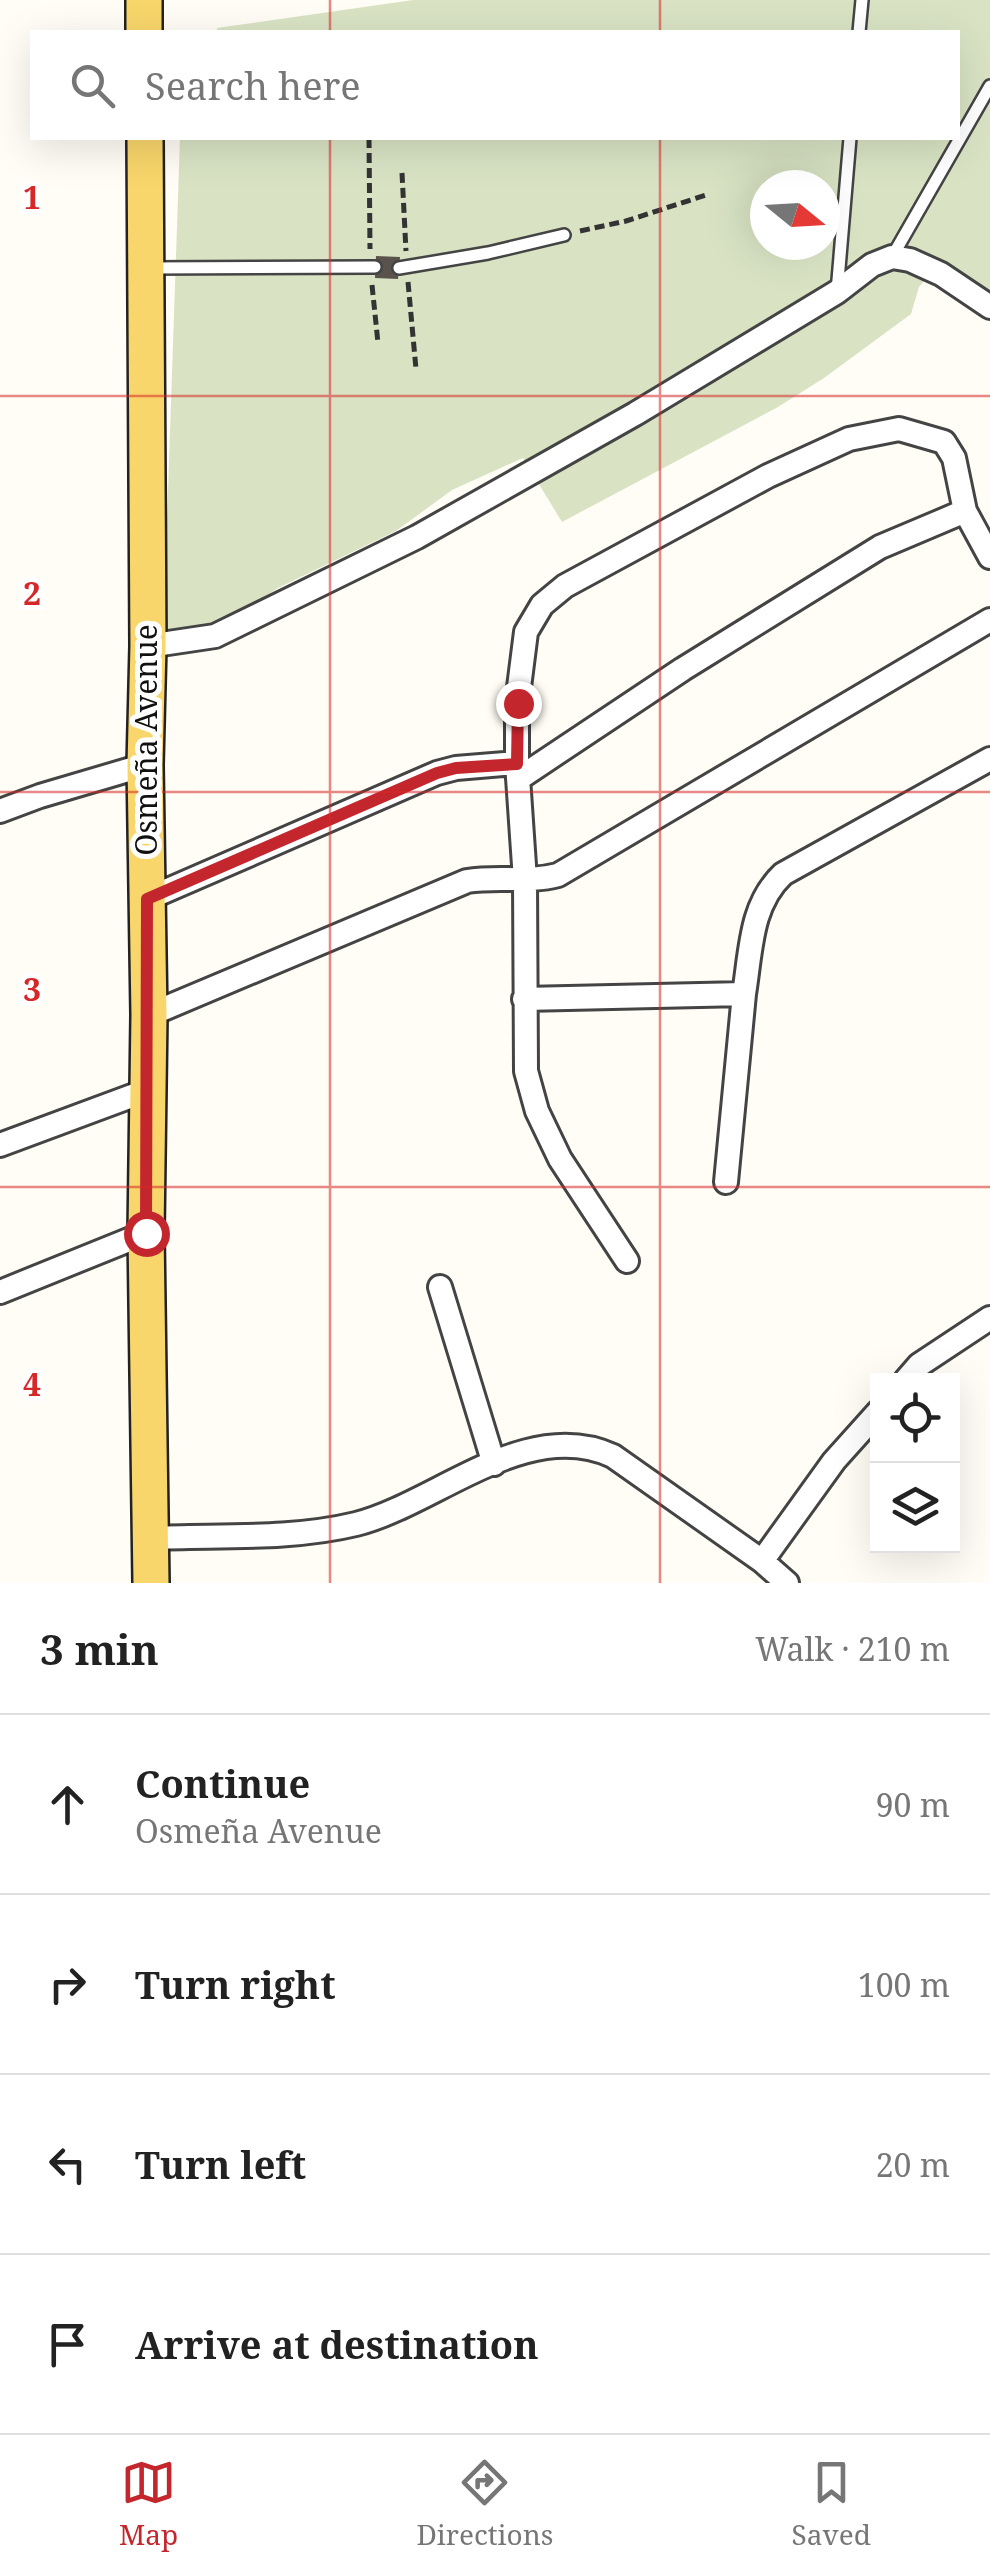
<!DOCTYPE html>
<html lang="en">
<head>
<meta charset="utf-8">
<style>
  :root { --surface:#fff; --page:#f6f6f6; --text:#222; --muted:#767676; --line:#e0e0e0; --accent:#c4262e }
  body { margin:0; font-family:"Noto Serif",serif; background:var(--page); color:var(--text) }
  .controls { position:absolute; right:30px; bottom:30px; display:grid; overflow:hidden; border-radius:0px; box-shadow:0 10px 40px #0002 }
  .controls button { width:90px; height:90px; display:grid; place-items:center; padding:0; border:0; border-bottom:2px solid var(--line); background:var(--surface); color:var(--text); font:50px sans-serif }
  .compass { position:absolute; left:750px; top:170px; width:90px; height:90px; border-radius:50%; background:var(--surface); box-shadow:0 10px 40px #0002; rotate:108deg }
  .stop { position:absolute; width:30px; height:30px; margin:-22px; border:8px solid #c4262e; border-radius:50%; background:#fff }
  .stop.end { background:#c4262e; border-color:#fff; box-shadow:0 2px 10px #0008 }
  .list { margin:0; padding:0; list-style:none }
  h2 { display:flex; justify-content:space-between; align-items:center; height:130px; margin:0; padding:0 40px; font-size:42px }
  h2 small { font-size:32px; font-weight:400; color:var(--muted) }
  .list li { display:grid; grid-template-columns:65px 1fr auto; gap:30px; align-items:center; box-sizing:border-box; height:180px; padding:0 40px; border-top:2px solid var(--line) }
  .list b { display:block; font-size:38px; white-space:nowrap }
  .list p { margin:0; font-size:32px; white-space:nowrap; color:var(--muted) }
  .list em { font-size:32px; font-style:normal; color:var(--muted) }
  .icon { flex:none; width:55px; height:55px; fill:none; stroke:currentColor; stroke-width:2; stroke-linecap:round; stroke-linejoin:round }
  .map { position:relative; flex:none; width:990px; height:1583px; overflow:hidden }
  .search { position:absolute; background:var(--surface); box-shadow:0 10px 40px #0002; left:30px; right:30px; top:30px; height:110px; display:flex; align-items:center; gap:25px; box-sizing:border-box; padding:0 35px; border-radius:0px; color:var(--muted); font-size:38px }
  .sheet { height:850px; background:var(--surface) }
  nav { display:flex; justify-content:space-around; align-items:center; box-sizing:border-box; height:140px; border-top:2px solid var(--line); background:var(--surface); font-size:28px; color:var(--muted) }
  nav a { display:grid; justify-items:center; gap:5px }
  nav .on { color:var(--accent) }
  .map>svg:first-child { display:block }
</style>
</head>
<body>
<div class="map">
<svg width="990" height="1583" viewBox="0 0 990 1583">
  <rect width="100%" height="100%" fill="#fffdf5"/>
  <!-- cemetery -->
  <path fill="#d9e3c4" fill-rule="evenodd" d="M 413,0 L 990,0 L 990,305 L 938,265 L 919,287 L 911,314 L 824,378 L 778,407 L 562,522 L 523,458 L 452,490 L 396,531 L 278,588 L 213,632 L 163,638 L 180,138 L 958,138 L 958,32 L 217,32 L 217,28 ZM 765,185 L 825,185 L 825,245 L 765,245 Z"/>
  <!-- building -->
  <path fill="#5a524d" d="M 376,256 L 400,257 L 398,279 L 375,278 Z"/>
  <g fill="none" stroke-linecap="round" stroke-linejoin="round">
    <defs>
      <path id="service" d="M 859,32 L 862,0
        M 892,257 L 990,86
        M 149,268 L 375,267
        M 399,268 L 488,253 L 564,235
        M 837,292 L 850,138"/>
      <path id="minor" d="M 148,646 L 215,636 L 417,537 L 635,414 L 837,292 L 872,265 L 892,257 L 910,260 L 941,274 L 990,307
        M 518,779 L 683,669 L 880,547 L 965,511
        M 0,811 L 40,796 L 145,765
        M 147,899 L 437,773 L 456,768 L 517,763
        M 524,999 L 744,994 C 751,951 750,905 783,874 L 990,759
        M 149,1015 L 467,881 C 498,876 528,883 558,875 L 990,620
        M 0,1145 L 148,1090
        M 726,1182 L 744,994
        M 627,1261 L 560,1159 L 537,1111 L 526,1071 L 525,880 L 517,763 L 517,703 L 526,632 L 542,605 L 565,586 L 768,476 L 849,439 L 899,429 L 944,442 L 954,458 L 965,511 L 990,557
        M 440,1287 L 494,1464
        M 0,1292 L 146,1233
        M 906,1380 L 919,1365 L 990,1318
        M 151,1538 C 218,1535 290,1540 356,1524 C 436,1504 526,1416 613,1456 L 762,1561 L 787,1583
        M 762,1561 L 834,1461 L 878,1412"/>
      <path id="primary" d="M 144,0 L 144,32
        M 145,138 L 148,646 L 145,765 L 149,1015 L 146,1233 L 151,1583"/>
    </defs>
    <!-- service casing -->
    <use href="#service" stroke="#444" stroke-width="16"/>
    <!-- minor casing -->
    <use href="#minor" stroke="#444" stroke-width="28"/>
    <!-- primary casing -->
    <use href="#primary" stroke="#222" stroke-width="40"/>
    <!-- path -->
    <path stroke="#333" stroke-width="5" stroke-dasharray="10 5" stroke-linecap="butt" d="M 369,138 L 370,249
      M 402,173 L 406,251
      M 580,231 L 626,221 L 706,195
      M 408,282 L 416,369
      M 372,285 L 378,343"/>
    <!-- service -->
    <use href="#service" stroke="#fff" stroke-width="11"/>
    <!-- minor -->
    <use href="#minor" stroke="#fff" stroke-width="22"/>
    <!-- primary -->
    <use href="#primary" stroke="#f9d66b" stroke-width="35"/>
  </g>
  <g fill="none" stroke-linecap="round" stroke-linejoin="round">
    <!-- route -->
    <path stroke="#c4262e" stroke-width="12" d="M 146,1233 L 147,899 L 437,773 L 456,768 L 517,764 L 518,703"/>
  </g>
  <!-- grid -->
  <path fill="none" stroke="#d62828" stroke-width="2.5" stroke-opacity="0.55" d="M 330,0 L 330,32M 660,0 L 660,32M 330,138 L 330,1583M 660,138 L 660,1583M 0,396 L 990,396M 0,792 L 990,792M 0,1187 L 990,1187"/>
  <g text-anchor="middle" stroke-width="10" stroke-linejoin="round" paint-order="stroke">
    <!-- street labels -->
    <g font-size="30" fill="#111" stroke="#fff">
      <text transform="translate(147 740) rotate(-90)" y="10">Osmeña Avenue</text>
    </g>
  </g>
  <g font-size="32" text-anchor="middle" font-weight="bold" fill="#d62828" stroke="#fff" stroke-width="10" stroke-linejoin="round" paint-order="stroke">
    <text x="32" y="209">1</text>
    <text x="32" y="605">2</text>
    <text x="32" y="1001">3</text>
    <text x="32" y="1396">4</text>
  </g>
</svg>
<div class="controls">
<button><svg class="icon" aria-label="locate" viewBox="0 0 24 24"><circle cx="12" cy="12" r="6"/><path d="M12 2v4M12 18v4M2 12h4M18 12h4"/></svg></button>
<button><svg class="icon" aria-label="layers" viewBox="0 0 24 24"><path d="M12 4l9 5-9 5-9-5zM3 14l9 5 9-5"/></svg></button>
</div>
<svg class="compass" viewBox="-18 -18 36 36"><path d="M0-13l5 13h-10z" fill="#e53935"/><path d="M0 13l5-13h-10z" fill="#767676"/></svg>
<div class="stop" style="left:146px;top:1233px"></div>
<div class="stop end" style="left:518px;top:703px"></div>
<div class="search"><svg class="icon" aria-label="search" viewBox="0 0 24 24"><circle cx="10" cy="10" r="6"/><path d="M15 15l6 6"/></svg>Search here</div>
</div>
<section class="sheet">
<h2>3 min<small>Walk · 210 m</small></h2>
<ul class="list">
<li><svg class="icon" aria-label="ahead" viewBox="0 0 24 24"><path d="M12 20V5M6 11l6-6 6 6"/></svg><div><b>Continue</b><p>Osmeña Avenue</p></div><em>90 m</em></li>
<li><svg class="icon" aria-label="right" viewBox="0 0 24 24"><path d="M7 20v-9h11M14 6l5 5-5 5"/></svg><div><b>Turn right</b></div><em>100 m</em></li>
<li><svg class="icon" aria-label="left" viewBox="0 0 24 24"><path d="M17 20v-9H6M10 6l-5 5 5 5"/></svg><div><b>Turn left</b></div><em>20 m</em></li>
<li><svg class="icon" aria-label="arrive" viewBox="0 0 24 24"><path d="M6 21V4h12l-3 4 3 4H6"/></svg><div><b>Arrive at destination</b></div></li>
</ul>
</section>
<nav>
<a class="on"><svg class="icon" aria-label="map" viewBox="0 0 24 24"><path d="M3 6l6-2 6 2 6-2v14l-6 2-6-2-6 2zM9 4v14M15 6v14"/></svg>Map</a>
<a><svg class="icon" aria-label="directions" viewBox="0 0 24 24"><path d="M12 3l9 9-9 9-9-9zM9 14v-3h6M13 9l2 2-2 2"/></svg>Directions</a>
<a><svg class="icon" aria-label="saved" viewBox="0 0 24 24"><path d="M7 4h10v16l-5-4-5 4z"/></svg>Saved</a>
</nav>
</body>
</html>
